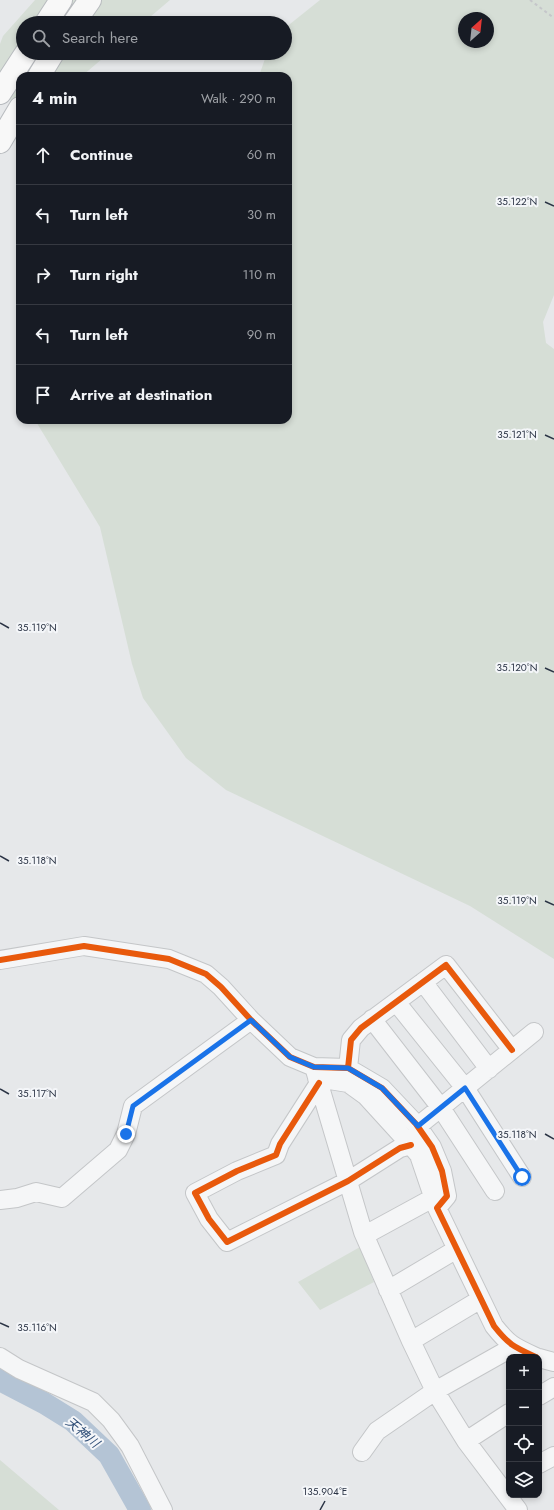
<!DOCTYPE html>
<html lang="en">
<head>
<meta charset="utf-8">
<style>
  :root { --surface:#171b24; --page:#20242c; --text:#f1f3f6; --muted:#9ea1a6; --line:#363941 }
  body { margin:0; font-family:Jost,"Noto Sans JP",sans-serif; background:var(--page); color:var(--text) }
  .controls { position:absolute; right:12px; bottom:12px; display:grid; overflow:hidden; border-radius:8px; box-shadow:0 2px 6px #0003 }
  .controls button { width:36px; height:36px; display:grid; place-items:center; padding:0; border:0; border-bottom:1px solid var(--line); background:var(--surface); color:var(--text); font:20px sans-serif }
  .compass { position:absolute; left:458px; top:12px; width:36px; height:36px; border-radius:50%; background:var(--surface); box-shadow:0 2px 6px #0003; rotate:27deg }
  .stop { position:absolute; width:12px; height:12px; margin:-9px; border:3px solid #1a73e8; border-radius:50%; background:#fff }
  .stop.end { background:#1a73e8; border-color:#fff; box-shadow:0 1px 4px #0008 }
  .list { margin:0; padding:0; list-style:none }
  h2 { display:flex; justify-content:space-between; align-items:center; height:52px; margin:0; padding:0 16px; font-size:17px }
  h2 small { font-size:13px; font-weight:400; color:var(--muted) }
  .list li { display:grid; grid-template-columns:26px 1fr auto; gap:12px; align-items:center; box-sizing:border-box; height:60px; padding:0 16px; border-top:1px solid var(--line) }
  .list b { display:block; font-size:15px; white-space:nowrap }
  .list em { font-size:13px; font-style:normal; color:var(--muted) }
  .icon { flex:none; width:22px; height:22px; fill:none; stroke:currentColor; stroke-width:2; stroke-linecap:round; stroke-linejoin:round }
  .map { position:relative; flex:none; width:554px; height:1510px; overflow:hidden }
  .search { position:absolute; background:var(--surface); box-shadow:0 2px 6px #0003; left:16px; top:16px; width:276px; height:44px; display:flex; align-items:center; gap:10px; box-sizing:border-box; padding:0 14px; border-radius:22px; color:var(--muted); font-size:15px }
  .panel { position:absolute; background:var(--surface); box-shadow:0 2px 6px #0003; left:16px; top:72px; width:276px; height:352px; border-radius:12px }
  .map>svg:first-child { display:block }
</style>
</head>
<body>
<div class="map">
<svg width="554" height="1510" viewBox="0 0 554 1510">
  <rect width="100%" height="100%" fill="#e6e8ea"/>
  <!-- green -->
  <path fill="#d6ded6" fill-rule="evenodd" d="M 35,0 L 170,0 L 143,23 L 23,23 L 23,53 L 109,53 L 82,76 L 20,76 L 20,105 L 10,100 L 0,88 L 0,44 L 3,36 Z
    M 320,0 L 554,0 L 554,295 L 543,322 L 546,343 L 554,349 L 554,959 L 470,906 L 226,790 L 186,758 L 143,698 L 132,664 L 100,527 L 35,420 L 288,420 L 288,76 L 259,76 L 267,53 L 285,53 L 285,28 ZM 464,18 L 488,18 L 488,42 L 464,42 Z
    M 360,1247 L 374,1282 L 320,1310 L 298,1282 Z
    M 0,1460 L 59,1510 L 0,1510 Z"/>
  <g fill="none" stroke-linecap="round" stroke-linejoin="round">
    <!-- river -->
    <path stroke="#b4c4d5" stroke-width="22" d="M 0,1380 L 44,1403 L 73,1421 L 109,1455 L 140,1510"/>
    <defs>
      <path id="minor" d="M 0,960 L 84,946 L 169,959 L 206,974 L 221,987 L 251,1020 L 290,1057 L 314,1067 L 348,1068 L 382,1088 L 416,1124 L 432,1147 L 442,1171 L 447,1196 L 437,1208 L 494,1326 C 509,1345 514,1347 536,1357
        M 423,982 L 489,1069
        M 396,1002 L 465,1088 L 522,1177
        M 372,1019 L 441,1108 L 495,1191
        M 314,1067 L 363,1232 L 411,1341 L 435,1391 L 466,1441 L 518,1510
        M 348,1068 L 351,1040 L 361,1028 L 446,965 L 512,1050
        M 317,1078 L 348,1083 L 366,1096 L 407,1141 L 419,1155 L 437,1208
        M 319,1083 L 280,1144 L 276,1155 L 237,1171 L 195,1193 L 209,1219 L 227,1242 L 348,1181 L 400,1148 L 411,1145
        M 418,1126 L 534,1032
        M 0,1200 L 17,1198 L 36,1192 L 62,1198 L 118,1150 L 126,1134 L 133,1106 L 251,1020
        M 365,1235 L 433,1198
        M 388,1290 L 457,1249
        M 411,1341 L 481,1299
        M 0,1357 L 19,1369 L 93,1402 L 111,1420 L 130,1446 L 163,1510
        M 539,1358 L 554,1362
        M 539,1396 L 554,1387
        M 466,1441 L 509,1413
        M 362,1452 L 377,1431 L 435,1391 L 513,1347
        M 539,1464 L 554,1456"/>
      <path id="highway" d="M 46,23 L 61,0
        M 74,23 L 90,0
        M 39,76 L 53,53
        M 0,93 L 26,53
        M 0,142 L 20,108"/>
    </defs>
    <!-- minor casing -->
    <use href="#minor" stroke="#c4c6c8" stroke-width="20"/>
    <!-- highway casing -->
    <use href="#highway" stroke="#b8bbbf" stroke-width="24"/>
    <!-- path -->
    <path stroke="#c5c6ca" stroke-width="2" stroke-dasharray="3 3" stroke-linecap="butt" d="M 530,0 L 554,18"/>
    <!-- minor -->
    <use href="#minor" stroke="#f5f6f7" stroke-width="18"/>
    <!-- highway -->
    <use href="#highway" stroke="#f8f8f8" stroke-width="22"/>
    <defs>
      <path id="cycleway" d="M 0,960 L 84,946 L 169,959 L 206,974 L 221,987 L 251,1020 L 290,1057 L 314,1067 L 348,1068 L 382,1088 L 416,1124 L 432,1147 L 442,1171 L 447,1196 L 437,1208 L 494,1326 C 509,1345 514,1347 536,1357
        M 348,1068 L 351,1040 L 361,1028 L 446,965 L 512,1050
        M 319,1083 L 280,1144 L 276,1155 L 237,1171 L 195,1193 L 209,1219 L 227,1242 L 348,1181 L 400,1148 L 411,1145"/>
    </defs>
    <!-- cycleway casing -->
    <use href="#cycleway" stroke="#f4f6f9" stroke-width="8"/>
    <!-- cycleway -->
    <use href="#cycleway" stroke="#e8590c" stroke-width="6"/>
  </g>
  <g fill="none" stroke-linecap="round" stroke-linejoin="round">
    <!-- route -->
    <path stroke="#1a73e8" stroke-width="5" d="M 126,1134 L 133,1106 L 251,1020 L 290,1057 L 314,1067 L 348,1068 L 382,1088 L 418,1126 L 465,1088 L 522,1177"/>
  </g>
  <!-- ticks -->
  <path fill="none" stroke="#2b3445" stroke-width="1.5" d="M 545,202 L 554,206M 545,435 L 554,439M 0,623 L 9,628M 545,668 L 554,672M 0,856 L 9,861M 545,901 L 554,905M 0,1089 L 9,1094M 545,1134 L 554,1139M 0,1323 L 9,1327M 320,1510 L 325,1501"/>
  <g text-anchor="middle" stroke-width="4" stroke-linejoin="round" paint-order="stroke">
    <!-- water labels -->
    <g font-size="13" font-style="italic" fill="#34527a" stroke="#f4f6f9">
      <text transform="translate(83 1432) rotate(40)" y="5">天神川</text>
    </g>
  </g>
  <g font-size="10" text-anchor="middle" fill="#2b3445" stroke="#f4f6f9" stroke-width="4" stroke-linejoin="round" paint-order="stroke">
    <text x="517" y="205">35.122°N</text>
    <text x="517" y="438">35.121°N</text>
    <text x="37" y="631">35.119°N</text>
    <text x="517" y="671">35.120°N</text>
    <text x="37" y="864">35.118°N</text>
    <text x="517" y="904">35.119°N</text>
    <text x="37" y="1097">35.117°N</text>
    <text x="517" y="1138">35.118°N</text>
    <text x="37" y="1331">35.116°N</text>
    <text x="325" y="1495">135.904°E</text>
  </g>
</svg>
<div class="controls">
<button>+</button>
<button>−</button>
<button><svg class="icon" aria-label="locate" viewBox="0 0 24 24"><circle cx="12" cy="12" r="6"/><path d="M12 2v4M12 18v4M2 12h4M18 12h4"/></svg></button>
<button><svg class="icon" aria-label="layers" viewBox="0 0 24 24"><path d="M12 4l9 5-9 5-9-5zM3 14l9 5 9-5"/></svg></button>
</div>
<svg class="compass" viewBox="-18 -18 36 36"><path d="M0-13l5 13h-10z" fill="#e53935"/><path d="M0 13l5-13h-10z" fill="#9ea1a6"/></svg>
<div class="stop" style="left:522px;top:1177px"></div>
<div class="stop end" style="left:126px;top:1134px"></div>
<div class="search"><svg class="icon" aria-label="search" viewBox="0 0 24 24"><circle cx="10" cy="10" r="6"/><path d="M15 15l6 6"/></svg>Search here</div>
<section class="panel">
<h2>4 min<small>Walk · 290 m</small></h2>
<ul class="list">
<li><svg class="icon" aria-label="ahead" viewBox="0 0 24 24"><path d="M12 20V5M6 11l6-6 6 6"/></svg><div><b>Continue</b></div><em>60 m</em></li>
<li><svg class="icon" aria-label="left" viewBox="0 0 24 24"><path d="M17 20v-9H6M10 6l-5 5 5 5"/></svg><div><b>Turn left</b></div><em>30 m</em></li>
<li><svg class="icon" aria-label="right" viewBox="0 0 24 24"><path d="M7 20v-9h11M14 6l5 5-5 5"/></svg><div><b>Turn right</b></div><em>110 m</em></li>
<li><svg class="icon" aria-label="left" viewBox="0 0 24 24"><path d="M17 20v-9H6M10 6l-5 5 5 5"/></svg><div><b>Turn left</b></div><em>90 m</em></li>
<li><svg class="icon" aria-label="arrive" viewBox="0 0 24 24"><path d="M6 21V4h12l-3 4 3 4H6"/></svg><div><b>Arrive at destination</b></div></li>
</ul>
</section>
</div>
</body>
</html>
